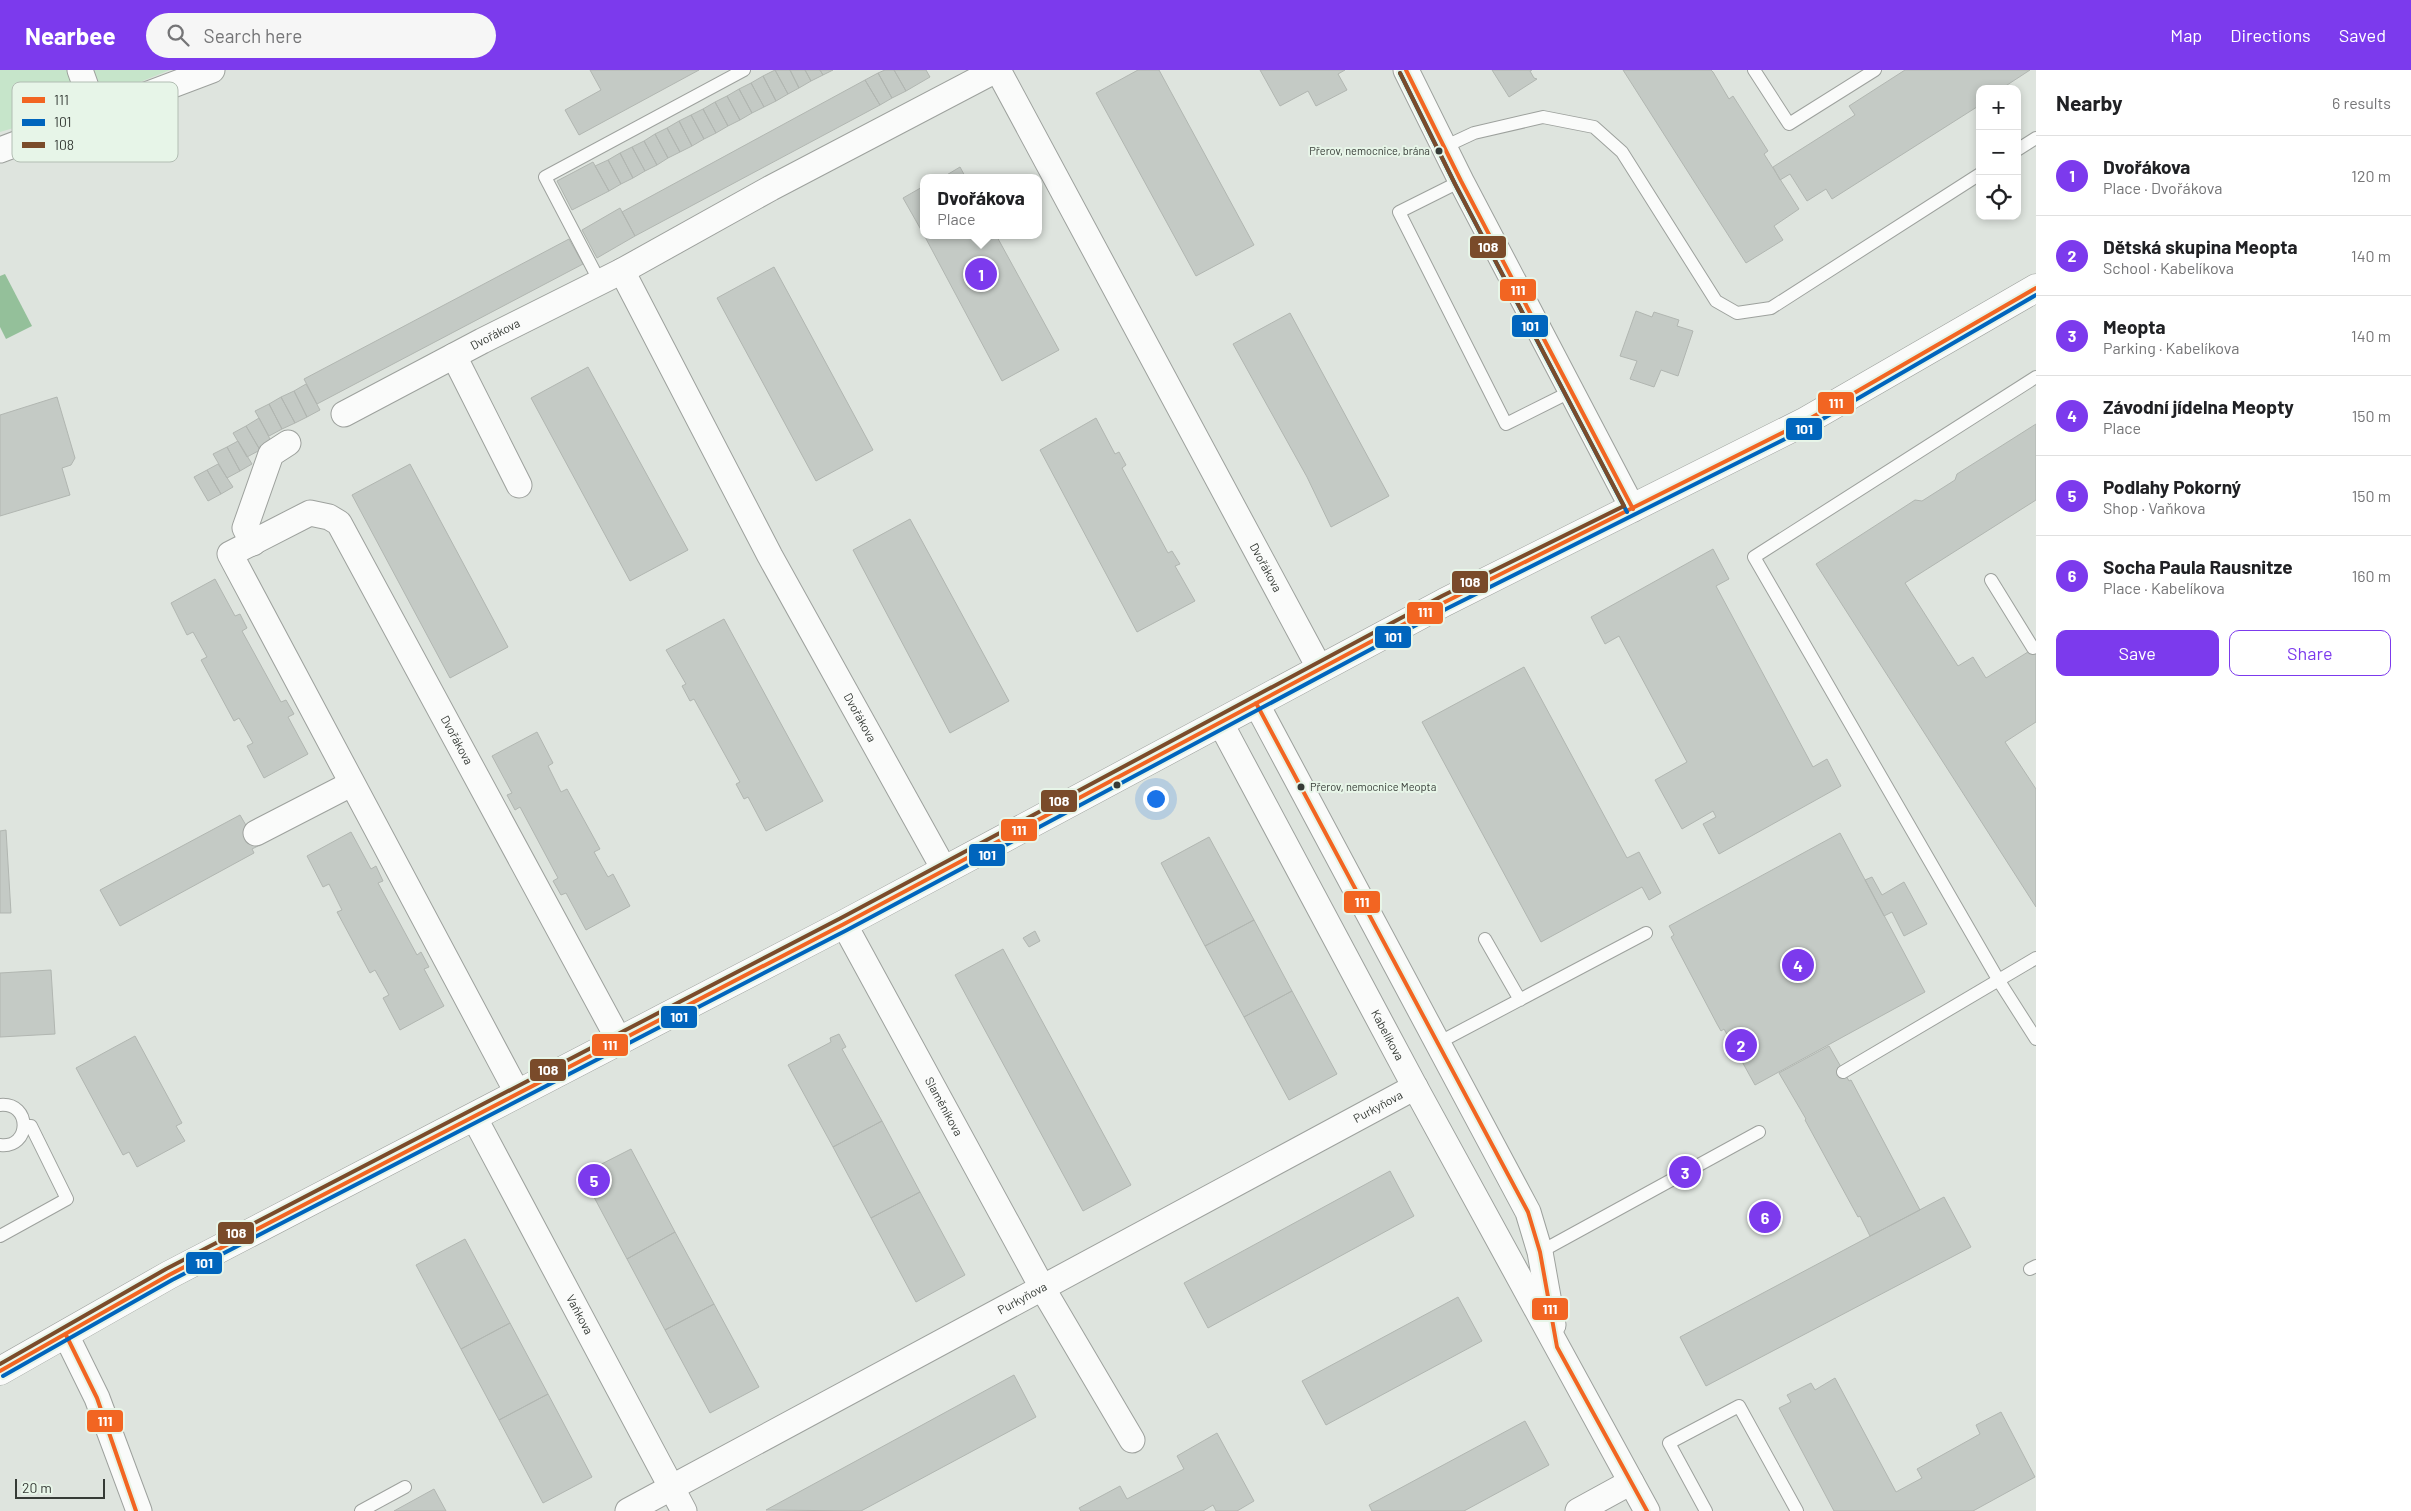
<!DOCTYPE html>
<html lang="en">
<head>
<meta charset="utf-8">
<style>
  :root { --surface:#fff; --page:#f6f6f6; --text:#202124; --muted:#757577; --line:#e0e0e0; --accent:#7c3aed }
  body { margin:0; font-family:Barlow,sans-serif; background:var(--page); color:var(--text) }
  .controls { position:absolute; right:15px; top:15px; display:grid; overflow:hidden; border-radius:10px; box-shadow:0 2px 8px #0003 }
  .controls button { width:45px; height:45px; display:grid; place-items:center; padding:0; border:0; border-bottom:1px solid var(--line); background:var(--surface); color:var(--text); font:25px sans-serif }
  .scale { position:absolute; left:15px; bottom:12px; width:90px; box-sizing:border-box; padding-left:5px; border:2px solid #363b36; border-top:0; font-size:14px; line-height:18px; white-space:nowrap; color:#363b36; -webkit-text-stroke:4px #e7f5e8; paint-order:stroke }
  .you { position:absolute; left:1155px; top:728px; width:18px; height:18px; margin:-12px; border:4px solid #fff; border-radius:50%; background:#1a73e8; box-shadow:0 0 0 8px #1a73e833 }
  .badge { display:grid; place-items:center; width:32px; height:32px; border-radius:50%; background:var(--accent); color:#fff; font-size:16px; font-weight:700 }
  .pin { position:absolute; translate:-50% -50%; border:2px solid #fff; box-shadow:0 1px 5px #0006 }
  .popup { position:absolute; left:920px; top:104px; width:122px; height:65px; box-sizing:border-box; display:grid; place-content:center; border-radius:10px; background:var(--surface); filter:drop-shadow(0 1px 4px #0005); font-size:16px; white-space:nowrap; color:var(--muted) }
  .popup b { font-size:19px; color:var(--text) }
  .popup::after { content:''; position:absolute; left:50%; top:100%; margin-left:-10px; border:10px solid transparent; border-top-color:var(--surface) }
  .list { margin:0; padding:0; list-style:none }
  h2 { display:flex; justify-content:space-between; align-items:center; height:65px; margin:0; padding:0 20px; font-size:21px }
  h2 small { font-size:16px; font-weight:400; color:var(--muted) }
  .list li { display:grid; grid-template-columns:32px 1fr auto; gap:15px; align-items:center; box-sizing:border-box; height:80px; padding:0 20px; border-top:1px solid var(--line) }
  .list b { display:block; font-size:19px; white-space:nowrap }
  .list p { margin:0; font-size:16px; white-space:nowrap; color:var(--muted) }
  .list em { font-size:16px; font-style:normal; color:var(--muted) }
  .actions { display:flex; gap:10px; padding:15px 20px }
  .actions a { flex:1; padding:11px 0; border:1px solid var(--accent); border-radius:10px; text-align:center; font-size:18px; color:var(--accent) }
  .actions .main { background:var(--accent); color:#fff }
  .icon { flex:none; width:28px; height:28px; fill:none; stroke:currentColor; stroke-width:2; stroke-linecap:round; stroke-linejoin:round }
  .map { position:relative; flex:none; width:2036px; height:1441px; overflow:hidden }
  header { display:flex; align-items:center; gap:30px; box-sizing:border-box; height:70px; padding:0 25px; background:var(--accent); color:#fff }
  header strong { font-size:24px }
  nav { display:flex; gap:28px; margin-inline-start:auto; font-size:18px }
  .search { width:350px; height:45px; background:var(--page); display:flex; align-items:center; gap:12px; box-sizing:border-box; padding:0 18px; border-radius:28px; color:var(--muted); font-size:19px }
  main { display:flex }
  aside { flex:1; background:var(--surface) }
  .map>svg:first-child { display:block }
</style>
</head>
<body>
<header>
<strong>Nearbee</strong>
<div class="search"><svg class="icon" aria-label="search" viewBox="0 0 24 24"><circle cx="10" cy="10" r="6"/><path d="M15 15l6 6"/></svg>Search here</div>
<nav><a>Map</a><a>Directions</a><a>Saved</a></nav>
</header>
<main>
<div class="map">
<svg width="2036" height="1441" viewBox="0 0 2036 1441">
  <rect width="100%" height="100%" fill="#dee4de"/>
  <!-- green -->
  <path fill="#c6e5ca" d="M 0,0 L 170,0 L 58,45 L 0,62 Z"/>
  <!-- water -->
  <path fill="#94c09a" d="M 5,204 L 32,256 L 6,269 L 0,257 L 0,206 Z"/>
  <!-- building -->
  <path fill="#c4cac5" stroke="#b1b6b1" d="M 590,0 L 699,0 L 579,65 L 565,40 L 601,20 Z
    M 775,0 L 788,24 L 776,31 L 763,6 Z
    M 775,0 L 790,0 L 799,18 L 788,24 Z
    M 790,0 L 805,0 L 811,11 L 799,18 Z
    M 805,0 L 820,0 L 823,5 L 811,11 Z
    M 820,0 L 833,0 L 823,5 Z
    M 885,0 L 894,0 L 906,21 L 892,28 L 878,3 Z
    M 894,0 L 926,0 L 930,7 L 906,21 Z
    M 1138,0 L 1159,0 L 1254,175 L 1196,206 L 1096,23 Z
    M 1260,0 L 1345,0 L 1338,4 L 1347,20 L 1316,36 L 1308,21 L 1280,36 Z
    M 1492,0 L 1532,0 L 1530,1 L 1534,8 L 1537,9 L 1509,27 Z
    M 1623,0 L 1711,0 L 1713,2 L 1729,29 L 1733,26 L 1768,81 L 1764,84 L 1799,139 L 1774,156 L 1783,170 L 1746,193 Z
    M 1905,0 L 2030,0 L 2001,19 L 1980,19 L 1980,35 L 1832,129 L 1826,119 L 1807,131 L 1790,104 L 1780,110 L 1773,97 L 1855,45 L 1849,36 Z
    M 878,3 L 892,28 L 880,35 L 865,10 Z
    M 763,6 L 776,31 L 764,37 L 751,13 Z
    M 865,10 L 880,35 L 635,166 L 622,142 Z
    M 751,13 L 764,37 L 752,43 L 739,19 Z
    M 739,19 L 752,43 L 740,50 L 727,26 Z
    M 727,26 L 740,50 L 728,56 L 715,32 Z
    M 715,32 L 728,56 L 716,63 L 703,39 Z
    M 703,39 L 716,63 L 704,69 L 691,45 Z
    M 691,45 L 704,69 L 692,76 L 679,51 Z
    M 679,51 L 692,76 L 680,82 L 667,58 Z
    M 667,58 L 680,82 L 668,88 L 655,64 Z
    M 655,64 L 668,88 L 657,95 L 644,71 Z
    M 644,71 L 657,95 L 645,101 L 632,77 Z
    M 632,77 L 645,101 L 633,108 L 620,83 Z
    M 620,83 L 633,108 L 621,114 L 608,90 Z
    M 608,90 L 621,114 L 609,121 L 595,96 Z
    M 593,92 L 609,121 L 572,140 L 557,111 Z
    M 960,97 L 966,108 L 939,108 L 945,106 Z
    M 924,116 L 924,165 L 903,128 Z
    M 620,138 L 635,166 L 597,188 L 582,160 Z
    M 924,165 L 996,165 L 1059,280 L 1002,311 Z
    M 569,169 L 583,194 L 317,334 L 304,309 Z
    M 774,197 L 873,380 L 816,411 L 717,228 Z
    M 1636,241 L 1652,247 L 1654,242 L 1679,250 L 1677,256 L 1693,261 L 1678,306 L 1661,300 L 1654,317 L 1630,309 L 1637,291 L 1620,286 Z
    M 1290,243 L 1389,426 L 1331,457 L 1307,407 L 1233,274 Z
    M 588,297 L 688,480 L 630,511 L 531,328 Z
    M 306,314 L 320,340 L 307,347 L 294,321 Z
    M 294,321 L 307,347 L 295,353 L 281,327 Z
    M 57,327 L 75,388 L 71,395 L 62,398 L 70,425 L 0,446 L 0,345 Z
    M 281,327 L 295,353 L 282,359 L 269,334 Z
    M 269,334 L 282,359 L 269,366 L 255,341 Z
    M 259,348 L 272,373 L 260,380 L 246,356 Z
    M 1096,348 L 1115,384 L 1119,382 L 1126,395 L 1122,398 L 1168,483 L 1172,481 L 1180,494 L 1175,496 L 1195,531 L 1137,562 L 1040,380 Z
    M 2036,354 L 2036,430 L 1905,513 L 1958,596 L 1973,587 L 1986,608 L 2036,577 L 2036,652 L 2005,672 L 2036,719 L 2036,837 L 1816,494 L 1915,430 L 1922,431 L 1955,410 L 1957,404 Z
    M 246,356 L 260,380 L 247,387 L 233,363 Z
    M 238,371 L 252,394 L 240,401 L 227,377 Z
    M 227,377 L 240,401 L 227,408 L 213,384 Z
    M 218,394 L 233,417 L 221,424 L 207,400 Z
    M 410,394 L 508,577 L 450,608 L 352,425 Z
    M 207,400 L 221,424 L 208,431 L 194,407 Z
    M 910,449 L 1009,631 L 950,663 L 853,480 Z
    M 1713,479 L 1729,509 L 1716,516 L 1813,697 L 1827,689 L 1841,716 L 1719,784 L 1703,754 L 1716,747 L 1713,741 L 1682,759 L 1655,710 L 1687,692 L 1619,566 L 1605,574 L 1591,547 Z
    M 215,509 L 235,546 L 240,544 L 247,558 L 242,561 L 281,632 L 286,630 L 294,644 L 288,647 L 308,684 L 264,708 L 247,676 L 253,673 L 239,648 L 234,651 L 201,590 L 207,587 L 193,562 L 187,565 L 171,533 Z
    M 724,549 L 823,731 L 766,761 L 748,727 L 744,729 L 736,714 L 740,712 L 694,629 L 690,631 L 682,616 L 686,614 L 666,580 Z
    M 1524,597 L 1627,788 L 1639,782 L 1661,823 L 1649,830 L 1642,817 L 1541,872 L 1422,652 Z
    M 537,662 L 553,693 L 548,696 L 561,722 L 567,719 L 600,779 L 594,782 L 608,807 L 613,804 L 630,836 L 586,860 L 566,823 L 561,825 L 553,811 L 558,808 L 520,737 L 515,740 L 507,725 L 512,723 L 492,686 Z
    M 240,745 L 258,776 L 252,779 L 254,783 L 120,856 L 100,820 Z
    M 6,760 L 11,843 L 0,843 L 0,761 Z
    M 351,762 L 371,799 L 376,796 L 383,811 L 378,813 L 417,885 L 421,882 L 429,897 L 424,899 L 444,936 L 400,960 L 383,928 L 389,925 L 375,900 L 370,903 L 337,842 L 342,840 L 329,814 L 323,817 L 307,786 Z
    M 1840,763 L 1925,922 L 1755,1015 L 1724,959 L 1721,961 L 1717,954 L 1671,867 L 1674,865 L 1669,856 Z
    M 1209,767 L 1254,850 L 1205,876 L 1161,793 Z
    M 1872,807 L 1882,825 L 1904,812 L 1927,854 L 1904,866 L 1892,842 L 1884,846 L 1865,810 Z
    M 1254,850 L 1292,921 L 1244,947 L 1205,876 Z
    M 1035,861 L 1040,871 L 1029,877 L 1023,868 Z
    M 1003,879 L 1131,1115 L 1083,1141 L 955,905 Z
    M 51,900 L 55,964 L 0,967 L 0,903 Z
    M 1292,921 L 1337,1004 L 1289,1030 L 1244,947 Z
    M 839,964 L 846,977 L 842,979 L 882,1051 L 833,1077 L 788,995 L 831,972 L 830,968 Z
    M 135,966 L 182,1053 L 176,1056 L 185,1071 L 137,1097 L 129,1082 L 123,1085 L 76,998 Z
    M 1829,976 L 1849,1011 L 1851,1010 L 1920,1140 L 1870,1166 L 1860,1146 L 1858,1147 L 1805,1050 L 1806,1049 L 1779,1003 Z
    M 882,1051 L 920,1122 L 871,1148 L 833,1077 Z
    M 631,1079 L 675,1162 L 627,1189 L 587,1114 L 586,1115 L 580,1105 Z
    M 1390,1101 L 1414,1146 L 1208,1258 L 1184,1213 Z
    M 920,1122 L 965,1205 L 916,1232 L 871,1148 Z
    M 1944,1127 L 1971,1177 L 1706,1316 L 1680,1267 Z
    M 675,1162 L 714,1234 L 665,1260 L 627,1189 Z
    M 465,1169 L 510,1253 L 461,1279 L 416,1195 Z
    M 1458,1227 L 1482,1271 L 1326,1355 L 1302,1311 Z
    M 714,1234 L 759,1317 L 710,1343 L 665,1260 Z
    M 510,1253 L 548,1324 L 499,1350 L 461,1279 Z
    M 1014,1305 L 1036,1347 L 861,1441 L 766,1440 Z
    M 1835,1308 L 1896,1422 L 1922,1408 L 1917,1399 L 1980,1364 L 1976,1355 L 2001,1342 L 2035,1407 L 1973,1441 L 1834,1441 L 1779,1338 L 1791,1332 L 1787,1325 L 1811,1313 L 1815,1320 Z
    M 548,1324 L 592,1407 L 543,1433 L 499,1350 Z
    M 1525,1351 L 1549,1395 L 1464,1441 L 1372,1441 L 1369,1435 Z
    M 1217,1363 L 1254,1431 L 1237,1441 L 1216,1441 L 1213,1435 L 1203,1441 L 1081,1441 L 1079,1438 L 1120,1416 L 1127,1429 L 1184,1399 L 1177,1386 Z
    M 434,1419 L 446,1441 L 394,1441 Z"/>
  <g fill="none" stroke-linecap="round" stroke-linejoin="round">
    <defs>
      <path id="lane" d="M 1754,0 L 1789,54 L 1875,0
        M 1444,77 L 1474,63 L 1543,47 L 1594,57 L 1622,82 L 1716,231 L 1737,243 L 1771,238 L 1980,104
        M 2017,80 L 2036,68
        M 1461,111 L 1399,142 L 1506,354 L 1570,322
        M 600,212 L 545,107 L 744,0
        M 2036,307 L 1754,487 L 1999,911 L 2036,969
        M 1991,510 L 2033,578
        M 1485,869 L 1520,930
        M 1436,974 L 1646,863
        M 1843,1002 L 2036,888
        M 0,1035 C 32,1032 31,1079 0,1075
        M 0,1166 L 67,1129 L 31,1056 L 25,1056
        M 1540,1182 L 1759,1062
        M 2030,1199 L 2036,1196
        M 361,1441 L 405,1417
        M 1706,1441 L 1669,1373 L 1739,1336 L 1797,1441"/>
      <g id="street">
        <path d="M 80,0 L 96,45"/>
        <path id="s1" d="M 998,0 L 1320,599"/>
        <path d="M 1406,0 L 1461,111 L 1633,439"/>
        <path d="M 0,80 L 212,0"/>
        <path id="s2" d="M 622,201 L 770,486 L 945,801"/>
        <path d="M 454,286 L 519,415"/>
        <path id="s3" d="M 344,344 L 482,271 L 622,201 L 771,118 L 996,0"/>
        <path d="M 253,473 L 245,458 L 271,384 L 288,373"/>
        <path d="M 1256,633 L 1528,1142 L 1540,1182 L 1553,1255"/>
        <path id="s4" d="M 1220,652 L 1415,1017 L 1647,1441"/>
        <path d="M 256,763 L 351,714"/>
        <path id="s5" d="M 844,854 L 1043,1219 L 1132,1370"/>
        <path id="s6" d="M 518,1024 L 230,484 L 310,443 L 329,447 L 339,453 L 620,972"/>
        <path id="s7" d="M 474,1047 L 684,1441"/>
        <path d="M 66,1265 L 97,1328 L 139,1441"/>
        <path id="s8" d="M 628,1441 L 1415,1017"/>
        <path d="M 1578,1441 L 1631,1412"/>
      </g>
      <path id="secondary" d="M 0,1301 L 169,1205 L 844,854 L 1445,532 L 1804,352 L 2036,218"/>
    </defs>
    <!-- lane casing -->
    <use href="#lane" stroke="#9da19d" stroke-width="14"/>
    <!-- street casing -->
    <use href="#street" stroke="#9da19d" stroke-width="27"/>
    <!-- secondary casing -->
    <use href="#secondary" stroke="#9da19d" stroke-width="29"/>
    <!-- lane -->
    <use href="#lane" stroke="#fafbfa" stroke-width="12"/>
    <!-- street -->
    <use href="#street" stroke="#fafbfa" stroke-width="25"/>
    <!-- secondary -->
    <use href="#secondary" stroke="#fafbfa" stroke-width="28"/>
    <defs>
      <path id="bus-1" d="M 1406,0 L 1461,111 L 1633,439
        M 1256,633 L 1528,1142 L 1540,1182 L 1557,1277 L 1647,1441
        M 66,1265 L 97,1328 L 136,1441
        M 0,1301 L 169,1205 L 844,854 L 1445,532 L 1804,352 L 2036,218"/>
      <path id="bus-2" d="M 1400,3 L 1455,114 L 1627,442
        M 3,1306 L 172,1210 L 847,860 L 1448,538 L 1807,358 L 2036,225"/>
      <path id="bus-3" d="M 0,1294 L 166,1199 L 841,848 L 1442,526 L 1624,436 L 1455,114 L 1400,3"/>
    </defs>
    <!-- bus-1 casing -->
    <use href="#bus-1" stroke="#e7f5e8" stroke-width="8"/>
    <!-- bus-2 casing -->
    <use href="#bus-2" stroke="#e7f5e8" stroke-width="8"/>
    <!-- bus-3 casing -->
    <use href="#bus-3" stroke="#e7f5e8" stroke-width="8"/>
    <!-- bus-1 -->
    <use href="#bus-1" stroke="#f26522" stroke-width="4"/>
    <!-- bus-2 -->
    <use href="#bus-2" stroke="#0065bd" stroke-width="4"/>
    <!-- bus-3 -->
    <use href="#bus-3" stroke="#7a4b2a" stroke-width="4"/>
  </g>
  <!-- markers -->
  <g fill="#363b36" stroke="#e7f5e8" stroke-width="2">
    <circle cx="1439" cy="81" r="4.5"/>
    <circle cx="1117" cy="715" r="4.5"/>
    <circle cx="1301" cy="717" r="4.5"/>
  </g>
  <g text-anchor="middle" stroke-width="4" stroke-linejoin="round" paint-order="stroke">
    <!-- bus labels -->
    <g font-size="11" fill="#363b36" stroke="#e7f5e8" text-anchor="end">
      <text x="1430" y="85">Přerov, nemocnice, brána</text>
      <text x="1310" y="721" text-anchor="start">Přerov, nemocnice Meopta</text>
    </g>
    <!-- street labels -->
    <g font-size="12" fill="#363b36" stroke="#e7f5e8">
      <text dy="4" stroke="none"><textPath href="#s3" startOffset="171">Dvořákova</textPath></text>
      <text dy="4" stroke="none"><textPath href="#s1" startOffset="565">Dvořákova</textPath></text>
      <text dy="4" stroke="none"><textPath href="#s2" startOffset="506">Dvořákova</textPath></text>
      <text dy="4" stroke="none"><textPath href="#s6" startOffset="980">Dvořákova</textPath></text>
      <text dy="4" stroke="none"><textPath href="#s4" startOffset="355">Kabelíkova</textPath></text>
      <text dy="4" stroke="none"><textPath href="#s5" startOffset="208">Slaměníkova</textPath></text>
      <text dy="4" stroke="none"><textPath href="#s8" startOffset="852">Purkyňova</textPath></text>
      <text dy="4" stroke="none"><textPath href="#s8" startOffset="448">Purkyňova</textPath></text>
      <text dy="4" stroke="none"><textPath href="#s7" startOffset="224">Vaňkova</textPath></text>
    </g>
  </g>
  <!-- legend -->
  <rect x="12" y="12" width="166" height="80" rx="8" fill="#e7f5e8" stroke="#b2bdb3" stroke-width="1"/>
  <rect x="22" y="27" width="23" height="6" fill="#f26522"/>
  <rect x="22" y="49" width="23" height="7" fill="#0065bd"/>
  <rect x="22" y="72" width="23" height="6" fill="#7a4b2a"/>
  <g font-size="14" fill="#363b36">
    <text x="54" y="35">111</text>
    <text x="54" y="57">101</text>
    <text x="54" y="80">108</text>
  </g>
  <g stroke="#e7f5e8" stroke-width="2">
    <rect x="1469" y="165" width="38" height="24" rx="5" fill="#7a4b2a"/>
    <rect x="1499" y="208" width="38" height="24" rx="5" fill="#f26522"/>
    <rect x="1511" y="244" width="38" height="24" rx="5" fill="#0065bd"/>
    <rect x="1817" y="321" width="38" height="24" rx="5" fill="#f26522"/>
    <rect x="1785" y="347" width="38" height="24" rx="5" fill="#0065bd"/>
    <rect x="1451" y="500" width="38" height="24" rx="5" fill="#7a4b2a"/>
    <rect x="1406" y="531" width="38" height="24" rx="5" fill="#f26522"/>
    <rect x="1374" y="555" width="38" height="24" rx="5" fill="#0065bd"/>
    <rect x="1040" y="719" width="38" height="24" rx="5" fill="#7a4b2a"/>
    <rect x="1000" y="748" width="38" height="24" rx="5" fill="#f26522"/>
    <rect x="968" y="773" width="38" height="24" rx="5" fill="#0065bd"/>
    <rect x="1343" y="820" width="38" height="24" rx="5" fill="#f26522"/>
    <rect x="660" y="935" width="38" height="24" rx="5" fill="#0065bd"/>
    <rect x="591" y="963" width="38" height="24" rx="5" fill="#f26522"/>
    <rect x="529" y="988" width="38" height="24" rx="5" fill="#7a4b2a"/>
    <rect x="217" y="1151" width="38" height="24" rx="5" fill="#7a4b2a"/>
    <rect x="185" y="1181" width="38" height="24" rx="5" fill="#0065bd"/>
    <rect x="1531" y="1227" width="38" height="24" rx="5" fill="#f26522"/>
    <rect x="86" y="1339" width="38" height="24" rx="5" fill="#f26522"/>
  </g>
  <g font-size="14" text-anchor="middle" font-weight="bold" fill="#fff">
    <text x="1488" y="182">108</text>
    <text x="1518" y="225">111</text>
    <text x="1530" y="261">101</text>
    <text x="1836" y="338">111</text>
    <text x="1804" y="364">101</text>
    <text x="1470" y="517">108</text>
    <text x="1425" y="547">111</text>
    <text x="1393" y="572">101</text>
    <text x="1059" y="736">108</text>
    <text x="1019" y="765">111</text>
    <text x="987" y="790">101</text>
    <text x="1362" y="837">111</text>
    <text x="679" y="952">101</text>
    <text x="610" y="980">111</text>
    <text x="548" y="1005">108</text>
    <text x="236" y="1168">108</text>
    <text x="204" y="1198">101</text>
    <text x="1550" y="1244">111</text>
    <text x="105" y="1356">111</text>
  </g>
</svg>
<div class="controls">
<button>+</button>
<button>−</button>
<button><svg class="icon" aria-label="locate" viewBox="0 0 24 24"><circle cx="12" cy="12" r="6"/><path d="M12 2v4M12 18v4M2 12h4M18 12h4"/></svg></button>
</div>
<div class="scale">20 m</div>
<div class="you"></div>
<div class="pin badge" style="left:981px;top:204px">1</div>
<div class="popup"><b>Dvořákova</b>Place</div>
<div class="pin badge" style="left:1741px;top:975px">2</div>
<div class="pin badge" style="left:1685px;top:1102px">3</div>
<div class="pin badge" style="left:1798px;top:895px">4</div>
<div class="pin badge" style="left:594px;top:1110px">5</div>
<div class="pin badge" style="left:1765px;top:1147px">6</div>
</div>
<aside>
<h2>Nearby<small>6 results</small></h2>
<ul class="list">
<li><span class="badge">1</span><div><b>Dvořákova</b><p>Place · Dvořákova</p></div><em>120 m</em></li>
<li><span class="badge">2</span><div><b>Dětská skupina Meopta</b><p>School · Kabelíkova</p></div><em>140 m</em></li>
<li><span class="badge">3</span><div><b>Meopta</b><p>Parking · Kabelíkova</p></div><em>140 m</em></li>
<li><span class="badge">4</span><div><b>Závodní jídelna Meopty</b><p>Place</p></div><em>150 m</em></li>
<li><span class="badge">5</span><div><b>Podlahy Pokorný</b><p>Shop · Vaňkova</p></div><em>150 m</em></li>
<li><span class="badge">6</span><div><b>Socha Paula Rausnitze</b><p>Place · Kabelíkova</p></div><em>160 m</em></li>
</ul>
<div class="actions"><a class="main">Save</a><a>Share</a></div>
</aside>
</main>
</body>
</html>
